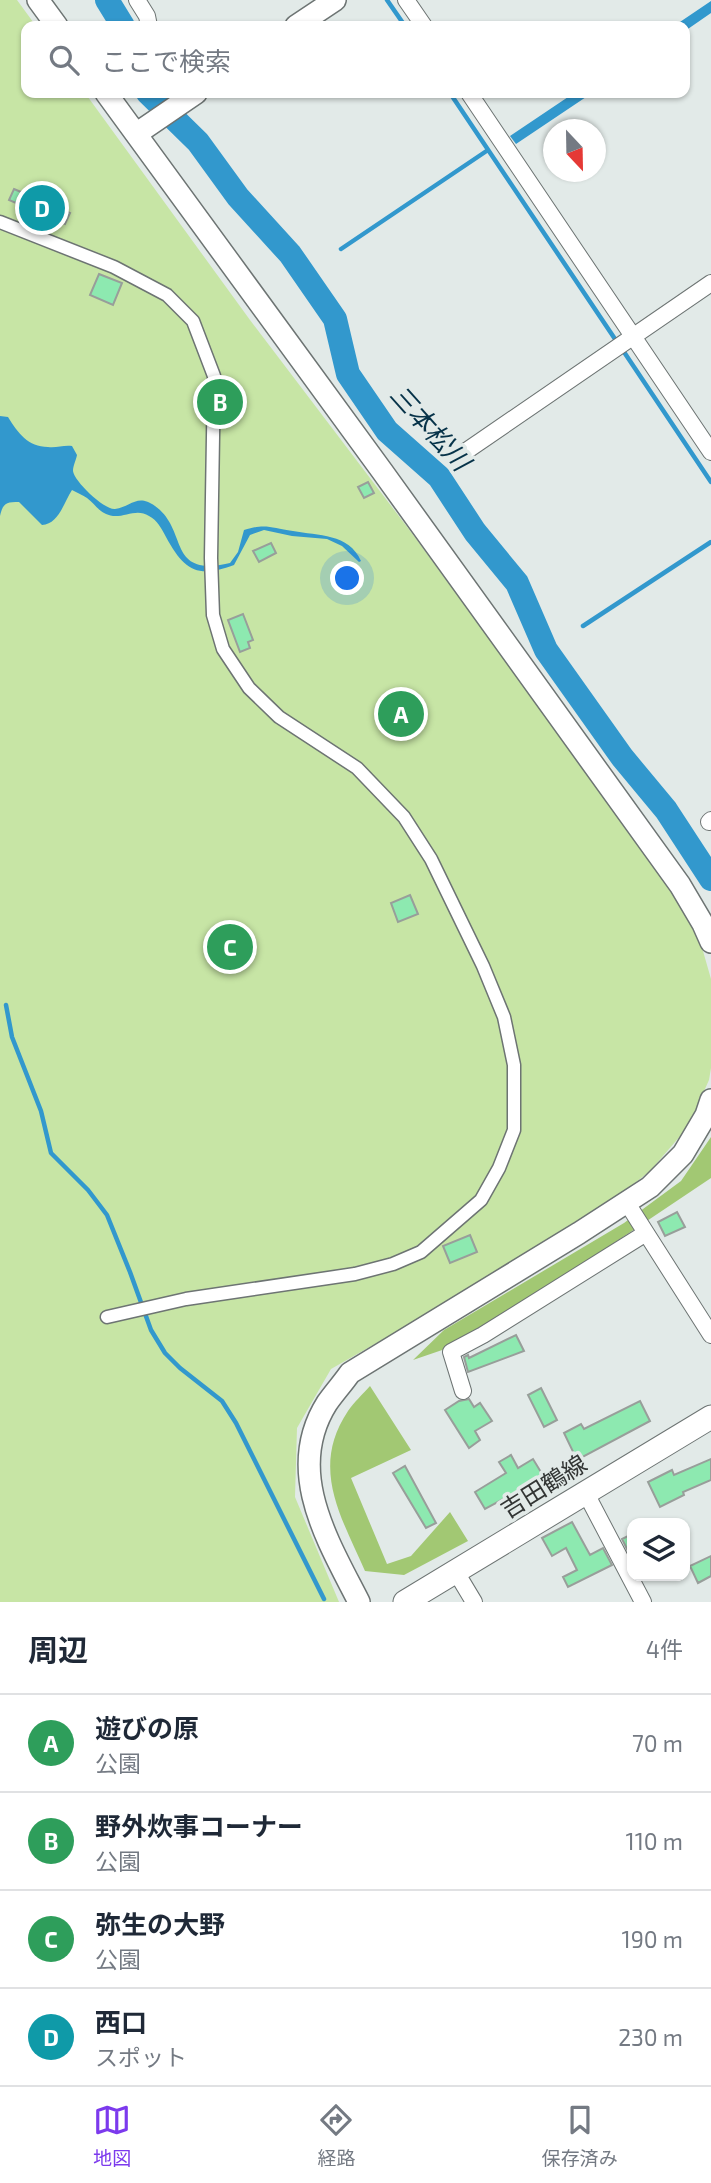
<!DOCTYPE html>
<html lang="ja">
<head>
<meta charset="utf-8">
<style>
  :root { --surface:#fff; --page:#f2f2f3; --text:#1f2937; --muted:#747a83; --line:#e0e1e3; --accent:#7c3aed }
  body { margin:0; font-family:"Exo 2","Noto Sans JP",sans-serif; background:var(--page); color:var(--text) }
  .controls { position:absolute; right:21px; bottom:21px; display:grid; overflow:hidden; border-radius:14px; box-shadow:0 2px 5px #0004 }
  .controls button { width:63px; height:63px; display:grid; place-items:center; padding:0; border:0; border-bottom:2px solid var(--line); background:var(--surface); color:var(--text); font:35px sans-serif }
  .compass { position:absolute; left:543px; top:119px; width:63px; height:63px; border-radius:50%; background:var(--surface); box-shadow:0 2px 5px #0004; rotate:158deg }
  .you { position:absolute; left:348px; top:579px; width:24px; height:24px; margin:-18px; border:5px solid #fff; border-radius:50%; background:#1a73e8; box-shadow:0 0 0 10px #1a73e833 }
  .badge { display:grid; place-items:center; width:46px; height:46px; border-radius:50%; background:var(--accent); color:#fff; font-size:23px; font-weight:700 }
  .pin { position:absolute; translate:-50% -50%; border:4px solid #fff; box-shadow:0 2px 7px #0006 }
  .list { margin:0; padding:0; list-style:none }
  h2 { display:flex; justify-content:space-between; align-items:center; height:91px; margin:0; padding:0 28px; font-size:30px }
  h2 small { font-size:23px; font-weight:400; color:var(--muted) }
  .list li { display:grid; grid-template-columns:46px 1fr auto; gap:21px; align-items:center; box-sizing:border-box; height:98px; padding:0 28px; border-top:2px solid var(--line) }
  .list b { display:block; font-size:26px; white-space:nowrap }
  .list p { margin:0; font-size:23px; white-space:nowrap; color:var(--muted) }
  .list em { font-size:23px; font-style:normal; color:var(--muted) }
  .icon { flex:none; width:38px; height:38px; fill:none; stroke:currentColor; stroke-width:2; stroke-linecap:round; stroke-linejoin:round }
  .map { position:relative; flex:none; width:711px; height:1602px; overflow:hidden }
  .search { position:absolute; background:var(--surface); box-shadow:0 2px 5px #0004; left:21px; right:21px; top:21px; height:77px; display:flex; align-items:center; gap:18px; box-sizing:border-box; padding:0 24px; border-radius:14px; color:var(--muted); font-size:26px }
  .sheet { height:483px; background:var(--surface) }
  nav { display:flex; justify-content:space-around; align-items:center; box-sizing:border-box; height:98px; border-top:2px solid var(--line); background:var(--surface); font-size:19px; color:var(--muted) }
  nav a { display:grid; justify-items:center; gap:4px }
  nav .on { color:var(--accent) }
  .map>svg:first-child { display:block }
</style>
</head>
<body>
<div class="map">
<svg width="711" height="1602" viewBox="0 0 711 1602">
  <rect width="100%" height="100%" fill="#e2eae8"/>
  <!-- green -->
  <path fill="#c7e5a5" d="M 0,0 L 17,0 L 36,26 L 26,26 L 26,93 L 85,93 L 250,320 L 414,536 L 683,904 L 703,951 L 711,979 L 711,1068 L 709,1080 L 688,1127 L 650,1171 L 612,1201 L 452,1300 L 331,1369 L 297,1428 L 295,1497 L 339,1602 L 0,1602 Z"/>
  <!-- forest -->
  <path fill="#a2c873" d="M 711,1137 L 711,1178 L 511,1312 L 448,1348 L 413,1360 L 444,1330 L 624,1223 L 681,1181 Z
    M 370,1386 L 411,1450 L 351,1478 L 387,1564 L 411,1556 L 450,1512 L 468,1541 L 404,1575 L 365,1571 C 341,1516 310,1468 348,1411 C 354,1402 363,1394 370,1386 Z"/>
  <!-- water -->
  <path fill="#3298cd" d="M 711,1 L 711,13 L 685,31 L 685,26 L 674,26 Z
    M 574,93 L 592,93 L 516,144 L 510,136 Z
    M 0,416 L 8,417 C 18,433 28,447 48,447 C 57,448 63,445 72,446 L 77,455 C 76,460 73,466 73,471 C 74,481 104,510 115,509 C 131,507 137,493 155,506 C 189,530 166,578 230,563 L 238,552 L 244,530 C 266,523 271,528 293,531 C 318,536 349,533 361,561 L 359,562 L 342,546 L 327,539 L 292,536 L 264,530 L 250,535 L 234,565 C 197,579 184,570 166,537 C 162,529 157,520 149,516 C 137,508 126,517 113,516 C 100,514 96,505 87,498 C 83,495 77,493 72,490 C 64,502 59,524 42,525 L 19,502 C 6,502 3,503 0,516 Z"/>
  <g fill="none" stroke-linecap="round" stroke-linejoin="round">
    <!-- stream -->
    <path stroke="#3298cd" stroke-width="4.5" d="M 387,0 L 405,26
      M 450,93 L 617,342
      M 341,249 L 488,150
      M 622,349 L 711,482
      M 583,626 L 711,542
      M 6,1005 L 12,1037 L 41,1111 L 51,1153 L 88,1190 L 107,1215 L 130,1272 L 151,1330 L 165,1353 L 180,1368 L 222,1401 L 236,1423 L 324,1599"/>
    <!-- river -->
    <path stroke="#3298cd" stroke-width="24" d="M 107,0 L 123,26
      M 148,93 L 198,142 L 238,197 L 290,254 L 335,319 L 348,374 L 387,431 L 439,477 L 475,532 L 517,583 L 546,650 L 622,757 L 666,810 L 711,879"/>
  </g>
  <!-- building -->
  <path fill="#8de9b0" stroke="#989e9a" stroke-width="2" d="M 14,189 L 70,213 L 65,224 L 9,200 Z
    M 99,274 L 122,283 L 113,305 L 90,295 Z
    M 368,482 L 374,493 L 364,498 L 358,487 Z
    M 271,543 L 276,553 L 259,562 L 253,551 Z
    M 243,614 L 253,640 L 248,642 L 250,648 L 240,652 L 228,620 Z
    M 410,895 L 418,914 L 398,922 L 391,903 Z
    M 677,1212 L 685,1227 L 665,1236 L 658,1222 Z
    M 470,1235 L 477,1252 L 450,1263 L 443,1246 Z
    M 516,1335 L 524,1351 L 468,1372 L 464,1357 L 468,1355 L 469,1358 Z
    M 541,1388 L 557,1420 L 544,1427 L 528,1395 Z
    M 469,1399 L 474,1407 L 480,1403 L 492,1421 L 475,1431 L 480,1440 L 469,1448 L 445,1410 L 459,1401 Z
    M 640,1401 L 650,1421 L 577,1460 L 564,1433 L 581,1424 L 584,1429 Z
    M 511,1455 L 518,1468 L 533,1459 L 544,1477 L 485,1509 L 475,1492 L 506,1473 L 499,1462 Z
    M 711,1459 L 711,1480 L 683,1492 L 684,1495 L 660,1507 L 648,1482 L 672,1470 L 674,1475 Z
    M 405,1466 L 436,1523 L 426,1528 L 393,1473 Z
    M 572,1522 L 590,1555 L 603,1548 L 612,1565 L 568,1587 L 563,1577 L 577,1570 L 566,1548 L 552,1556 L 542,1538 Z
    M 632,1534 L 632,1555 L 630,1555 L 622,1539 Z
    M 711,1556 L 711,1576 L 698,1583 L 690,1566 Z"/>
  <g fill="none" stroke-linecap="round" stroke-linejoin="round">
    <defs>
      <path id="pedestrian" d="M 0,222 L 114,267 L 167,295 L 193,321 L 214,376 L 211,558 L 213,615 L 223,649 L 249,688 L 279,717 L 357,768 L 404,817 L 431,859 L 483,966 L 504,1017 L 514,1065 L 514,1130 L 499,1168 L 481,1200 L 421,1252 L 393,1264 L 355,1274 L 186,1299 L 107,1317"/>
      <path id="minor" d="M 137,0 L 147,16 L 149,26
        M 406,0 L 424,26
        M 469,93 L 711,452
        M 459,456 L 711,283
        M 709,822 L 711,820
        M 627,1203 L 711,1335
        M 463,1391 L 451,1352 L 483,1335 L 646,1233
        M 587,1491 L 591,1503 L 643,1602
        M 456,1572 L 474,1602"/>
      <path id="tertiary" d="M 38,0 L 57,26
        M 296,26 L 335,0
        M 106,93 L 382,471 L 680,885 L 703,924 L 711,942
        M 136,134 L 196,93
        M 359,1602 C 328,1541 284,1471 327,1403 C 334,1393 343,1383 350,1373 L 579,1233 L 650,1187 L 683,1154 L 706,1115 L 711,1100"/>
      <path id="secondary" d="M 405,1602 L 711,1417"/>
    </defs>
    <!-- pedestrian casing -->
    <use href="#pedestrian" stroke="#6d7473" stroke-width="15"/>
    <!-- minor casing -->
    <use href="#minor" stroke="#6d7473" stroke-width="18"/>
    <!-- tertiary casing -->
    <use href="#tertiary" stroke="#6d7473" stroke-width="24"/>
    <!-- secondary casing -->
    <use href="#secondary" stroke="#6d7473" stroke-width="25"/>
    <!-- pedestrian -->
    <use href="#pedestrian" stroke="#fff" stroke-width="12"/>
    <!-- minor -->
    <use href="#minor" stroke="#fff" stroke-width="16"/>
    <!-- tertiary -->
    <use href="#tertiary" stroke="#fff" stroke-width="21"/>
    <!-- secondary -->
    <use href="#secondary" stroke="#fff" stroke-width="23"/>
  </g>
  <g text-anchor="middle" stroke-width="7" stroke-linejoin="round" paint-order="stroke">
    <!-- street labels -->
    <g font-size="24" fill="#323534" stroke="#e2eae8">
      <text transform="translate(544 1487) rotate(-32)" y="8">吉田鶴線</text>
    </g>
    <!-- water labels -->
    <g font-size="26" font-style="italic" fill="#073349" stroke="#e2eae8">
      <text transform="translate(430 428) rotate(48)" y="9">三本松川</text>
    </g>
  </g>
</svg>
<div class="controls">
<button><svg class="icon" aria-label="layers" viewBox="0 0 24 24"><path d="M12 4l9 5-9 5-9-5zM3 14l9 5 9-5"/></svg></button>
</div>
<svg class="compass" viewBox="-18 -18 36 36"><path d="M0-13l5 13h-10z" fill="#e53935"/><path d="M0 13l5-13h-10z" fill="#747a83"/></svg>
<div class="you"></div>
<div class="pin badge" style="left:401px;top:714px;background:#2e9e5b">A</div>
<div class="pin badge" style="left:220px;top:402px;background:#2e9e5b">B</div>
<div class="pin badge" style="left:230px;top:947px;background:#2e9e5b">C</div>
<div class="pin badge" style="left:42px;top:208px;background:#0f9aa8">D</div>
<div class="search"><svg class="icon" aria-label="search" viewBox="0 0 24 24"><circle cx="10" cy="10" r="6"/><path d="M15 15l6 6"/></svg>ここで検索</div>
</div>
<section class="sheet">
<h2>周辺<small>4件</small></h2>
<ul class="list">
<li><span class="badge" style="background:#2e9e5b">A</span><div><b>遊びの原</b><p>公園</p></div><em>70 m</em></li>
<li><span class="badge" style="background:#2e9e5b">B</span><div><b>野外炊事コーナー</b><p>公園</p></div><em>110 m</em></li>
<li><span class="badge" style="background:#2e9e5b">C</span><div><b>弥生の大野</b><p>公園</p></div><em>190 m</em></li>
<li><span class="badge" style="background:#0f9aa8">D</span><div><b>西口</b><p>スポット</p></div><em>230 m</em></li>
</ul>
</section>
<nav>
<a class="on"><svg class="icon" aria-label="map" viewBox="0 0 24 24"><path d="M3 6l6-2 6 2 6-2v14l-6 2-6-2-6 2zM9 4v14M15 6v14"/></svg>地図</a>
<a><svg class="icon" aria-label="directions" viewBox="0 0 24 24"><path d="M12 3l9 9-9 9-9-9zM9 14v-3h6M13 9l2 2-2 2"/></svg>経路</a>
<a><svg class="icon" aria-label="saved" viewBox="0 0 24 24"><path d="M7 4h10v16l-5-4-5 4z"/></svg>保存済み</a>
</nav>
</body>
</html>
